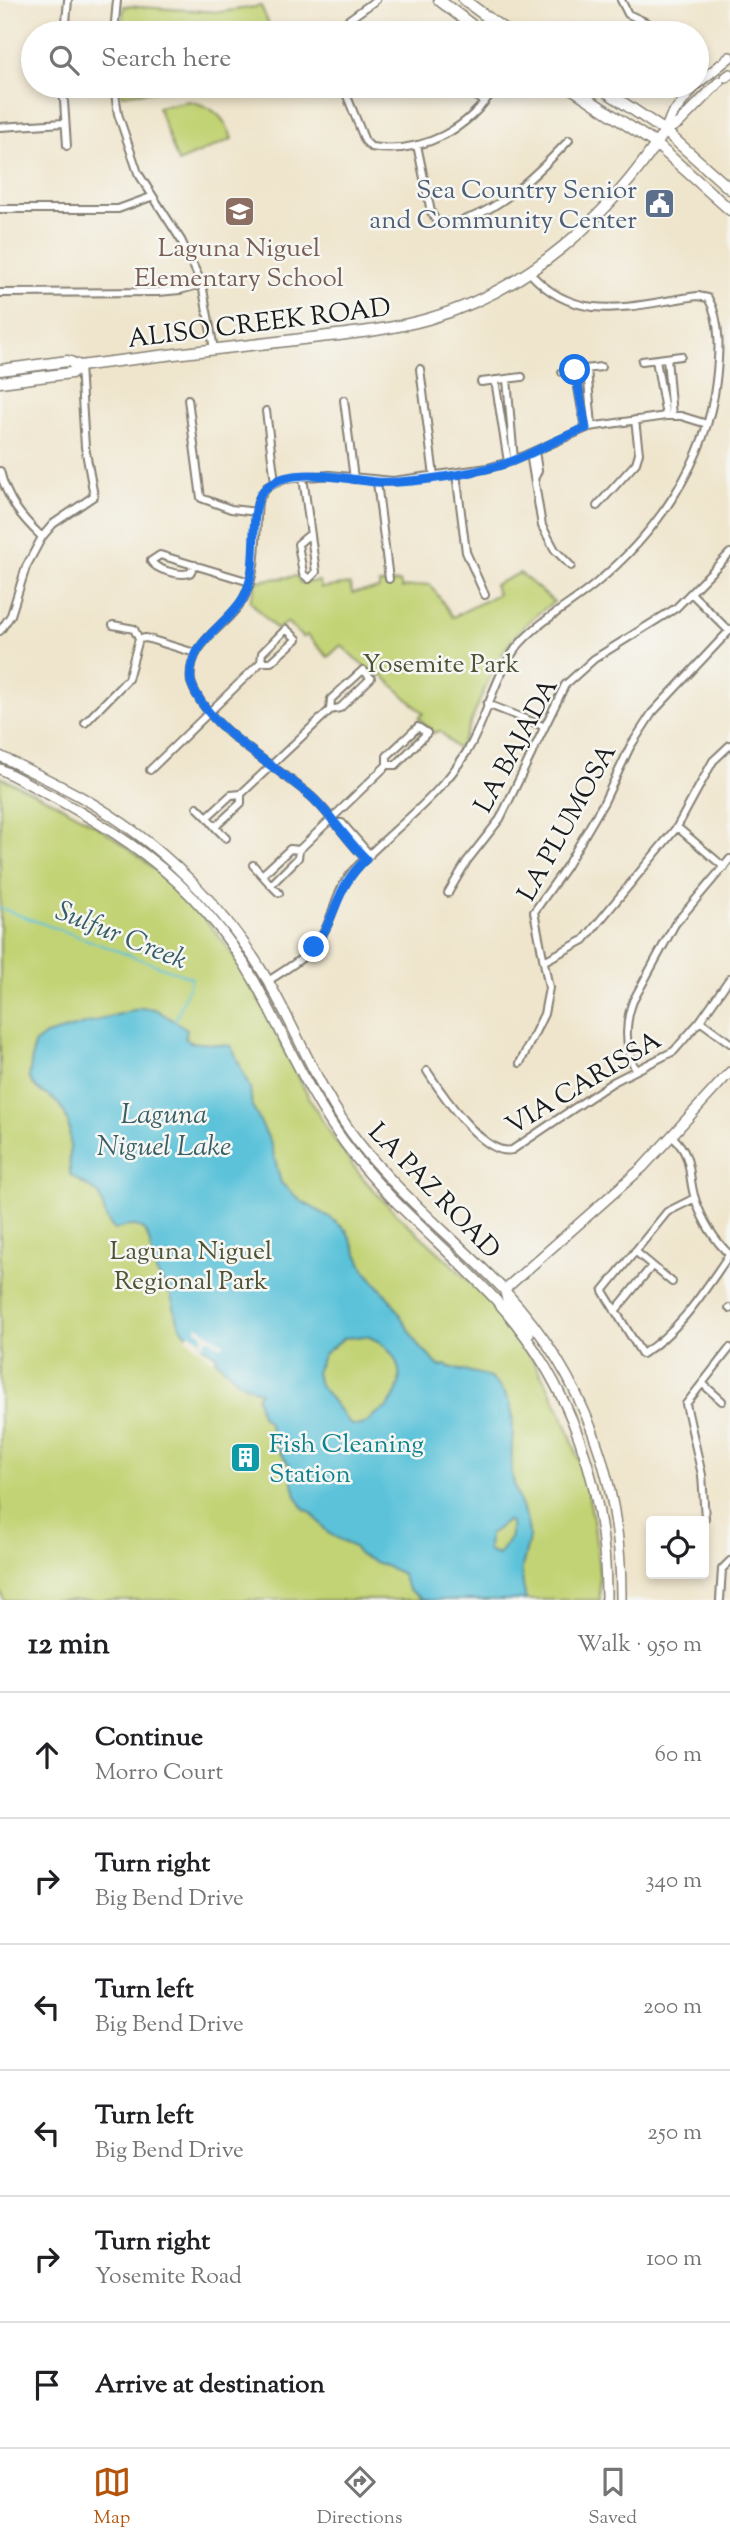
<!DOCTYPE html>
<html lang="en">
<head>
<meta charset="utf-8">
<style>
  :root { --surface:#fff; --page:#f2f2f2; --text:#202124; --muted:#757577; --line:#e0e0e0; --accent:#b45309 }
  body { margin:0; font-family:"Sorts Mill Goudy",serif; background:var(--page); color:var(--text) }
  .controls { position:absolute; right:21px; bottom:21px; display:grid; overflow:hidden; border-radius:7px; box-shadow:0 4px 10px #0003 }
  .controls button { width:63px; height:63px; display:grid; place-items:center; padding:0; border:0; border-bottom:2px solid var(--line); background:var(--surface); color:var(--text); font:35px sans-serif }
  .stop { position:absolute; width:21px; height:21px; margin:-16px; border:5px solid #1a73e8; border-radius:50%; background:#fff }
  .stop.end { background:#1a73e8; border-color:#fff; box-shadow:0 2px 7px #0008 }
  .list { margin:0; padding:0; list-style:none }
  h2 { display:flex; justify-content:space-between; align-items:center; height:91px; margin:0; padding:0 28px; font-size:30px }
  h2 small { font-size:23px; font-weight:400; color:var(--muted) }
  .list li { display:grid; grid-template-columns:46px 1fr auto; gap:21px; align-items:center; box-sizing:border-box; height:126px; padding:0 28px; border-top:2px solid var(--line) }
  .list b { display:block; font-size:26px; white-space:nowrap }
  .list p { margin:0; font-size:23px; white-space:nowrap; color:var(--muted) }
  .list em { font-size:23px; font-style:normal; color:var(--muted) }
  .icon { flex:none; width:38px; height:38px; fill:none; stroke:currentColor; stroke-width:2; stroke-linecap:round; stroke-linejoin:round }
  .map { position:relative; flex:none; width:730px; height:1600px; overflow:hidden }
  .search { position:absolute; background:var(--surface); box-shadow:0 4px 10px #0003; left:21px; right:21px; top:21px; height:77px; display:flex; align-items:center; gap:18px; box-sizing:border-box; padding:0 24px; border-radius:38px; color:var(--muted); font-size:26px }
  .sheet { height:847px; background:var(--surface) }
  nav { display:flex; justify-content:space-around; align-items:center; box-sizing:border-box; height:98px; border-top:2px solid var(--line); background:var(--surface); font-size:19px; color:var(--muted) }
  nav a { display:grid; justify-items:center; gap:4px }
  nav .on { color:var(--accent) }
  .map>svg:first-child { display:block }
</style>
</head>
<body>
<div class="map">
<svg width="730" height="1600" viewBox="0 0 730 1600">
  <rect width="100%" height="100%" fill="#f6f6f2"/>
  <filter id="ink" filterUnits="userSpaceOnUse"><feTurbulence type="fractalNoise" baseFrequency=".0143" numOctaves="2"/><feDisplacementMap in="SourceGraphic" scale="14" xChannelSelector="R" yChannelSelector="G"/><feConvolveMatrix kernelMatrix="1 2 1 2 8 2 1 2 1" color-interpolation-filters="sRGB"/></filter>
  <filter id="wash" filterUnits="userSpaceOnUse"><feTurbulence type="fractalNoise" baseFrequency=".00686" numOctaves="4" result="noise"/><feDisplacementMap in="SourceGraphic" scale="28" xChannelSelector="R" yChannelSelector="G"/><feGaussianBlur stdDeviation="1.57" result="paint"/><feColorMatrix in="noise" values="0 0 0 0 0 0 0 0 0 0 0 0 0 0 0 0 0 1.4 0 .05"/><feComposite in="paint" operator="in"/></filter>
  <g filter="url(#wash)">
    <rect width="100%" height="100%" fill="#efe5cc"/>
    <!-- green -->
    <path fill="#c2d375" stroke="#6f7848" stroke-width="2" d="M 124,6 L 220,12 L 261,6 L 273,33 L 121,33 Z
      M 121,86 L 192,86 L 122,95 Z
      M 189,101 C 212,106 225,116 232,139 L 178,162 L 158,107 Z
      M 520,573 L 554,602 C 491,643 489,689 458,750 L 440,731 L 433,733 L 419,718 L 423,713 L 382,675 L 376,678 L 341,645 L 328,657 L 307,635 L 303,638 L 287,622 L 277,630 L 250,601 L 257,581 L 297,576 L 300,583 L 319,581 L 321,588 L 350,584 L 352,593 L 379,589 L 379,584 L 400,582 L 402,588 L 430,584 L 453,617 L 498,594 L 494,585 Z
      M 0,777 C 21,787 42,796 63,807 C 136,844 214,915 253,988 C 286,1051 313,1116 358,1172 C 390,1212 432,1244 468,1280 C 557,1369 599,1475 600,1600 L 4,1600 L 0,1591 Z"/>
    <!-- water -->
    <path fill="#5cc2d9" stroke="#3c6f7a" stroke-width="2" fill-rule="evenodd" d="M 141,1008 L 155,1009 L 187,1029 L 185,1038 L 190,1042 L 231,1046 L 250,1088 L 252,1106 L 271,1143 L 281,1183 L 301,1201 L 331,1218 L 347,1231 L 364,1269 L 393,1303 L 418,1345 L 440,1367 L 445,1365 C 462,1374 480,1369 495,1382 C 526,1410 506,1445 513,1479 C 516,1498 529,1516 529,1536 C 528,1547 524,1557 522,1568 C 521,1578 524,1590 526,1600 L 423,1600 L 408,1589 L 401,1573 L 359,1555 L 355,1548 L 328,1533 L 311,1512 L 304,1509 L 296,1496 L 289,1465 L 274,1443 L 269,1424 L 261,1415 L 257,1397 L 260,1392 L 241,1383 L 216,1360 L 217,1356 C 206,1347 186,1338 180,1325 C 175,1315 174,1304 170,1294 C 166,1286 159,1279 156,1271 C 147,1243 154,1215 114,1230 L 107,1220 L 99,1194 L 70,1175 C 68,1154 75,1123 60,1106 C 50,1093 37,1095 29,1077 L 34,1044 L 46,1035 ZM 366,1336 C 397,1346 411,1378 388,1406 C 385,1410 378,1412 374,1415 C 366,1423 362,1428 350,1424 L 318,1382 L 316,1372 L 324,1354 L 344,1338 ZM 507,1521 L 511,1523 L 511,1536 L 498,1555 L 488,1551 L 489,1535 Z"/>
    <!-- pier -->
    <path fill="#efe5cc" d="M 197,1326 L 224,1344 L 222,1347 L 209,1338 L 205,1341 L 201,1347 L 215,1357 L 213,1360 L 186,1338 L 190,1333 L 201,1340 L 200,1346 L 204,1335 L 196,1329 Z"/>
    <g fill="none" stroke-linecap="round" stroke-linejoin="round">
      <!-- stream -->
      <path stroke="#5cc2d9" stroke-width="2" d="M 0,908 L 192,978 L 175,1021"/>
    </g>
  </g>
  <g filter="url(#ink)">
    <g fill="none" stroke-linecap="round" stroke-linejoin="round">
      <defs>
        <path id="street" d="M 621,0 L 628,14 L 669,33
          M 65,33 L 68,0
          M 114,33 L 117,0
          M 330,33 L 376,0
          M 63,86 L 67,146
          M 114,86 L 118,114 L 138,173 L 181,240 L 202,284 L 214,349
          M 343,86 L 365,141 L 371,147 C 423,155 469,129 496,86
          M 460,86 L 485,102
          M 0,127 L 64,123
          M 417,145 L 431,212 L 437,222 C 484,229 540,171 569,140
          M 0,209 L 118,209 L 151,197
          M 0,293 L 158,292 L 180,290 L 202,284
          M 667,358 L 672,416
          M 656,360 L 666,416
          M 642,361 L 681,356
          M 420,369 L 434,476
          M 587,369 L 592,426
          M 575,370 L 585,428
          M 562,372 L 601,367
          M 507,379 L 514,460
          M 495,380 L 508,462
          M 481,382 L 522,377
          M 188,399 L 201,498 L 231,509 L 257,512
          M 344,400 L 354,479
          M 266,411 L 275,482
          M 535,451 L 538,471 L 535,477
          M 530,453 L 542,526 L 555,550 L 571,566
          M 0,471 C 7,500 21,517 42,537
          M 456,473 L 466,552 L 485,595
          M 303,477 L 316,572 L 309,579 L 303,574 L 298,544 L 310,534
          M 377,482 L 389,579
          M 597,506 L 636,463 L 639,453 L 635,420
          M 195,565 L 190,573 C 179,576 156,570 151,561 L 160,555 L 250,582
          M 691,593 L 729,631
          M 113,625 L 134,629 L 139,639 L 146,638 L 195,653
          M 0,631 L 11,615 L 26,567 L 42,537 L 53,524 L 94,496 L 85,447 L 80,366
          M 487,704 L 543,726
          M 85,723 L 128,679 L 139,639
          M 150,770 L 261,662 L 262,653 L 286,629 L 297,639 L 271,662 L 261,662
          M 241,794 L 231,795 L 207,817 L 215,827 L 241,803 L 241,794 L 330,710 L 331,699 L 363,670 L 371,678 L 340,708 L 330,710
          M 197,807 L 207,817
          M 337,823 L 342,823 L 370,855
          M 215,827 L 226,838
          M 677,827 L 724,867
          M 299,850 L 290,849 L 262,875 L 271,885 L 298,858 L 299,850 L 387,765 L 387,756 L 418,727 L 427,733 L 396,765 L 387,765
          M 366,859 C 346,839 334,818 314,799 C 278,766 207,730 191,682 C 186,642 227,628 244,598 C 259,570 255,532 258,501 L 267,487 L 285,479 L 330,475 L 393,481 L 488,468 L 512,461 L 589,427 L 666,416 L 681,416 L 707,424
          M 253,865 L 262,875
          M 271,885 L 279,893
          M 448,893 L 467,861 L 500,819 L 565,685 L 594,659 L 676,608 L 730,553
          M 546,960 L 584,940 L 677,827 L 713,761 L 730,745
          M 268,981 C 291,966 314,954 326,928 C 335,908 338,888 353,871 C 390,831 437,800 466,753 C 487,720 492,681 516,648 C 538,621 568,607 594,585 C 656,534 707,462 716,381 C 719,356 722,321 708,298 L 698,296 C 634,304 578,327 530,273
          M 700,1021 L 730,1043
          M 520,1063 L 544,1014 L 549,988 L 534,912 L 566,867 L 604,802 L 630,747 L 652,713 L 730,630
          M 635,1069 C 625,1046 624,1025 633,1001 L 675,924 L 730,859
          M 427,1071 C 440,1091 484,1157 512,1150 L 613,1082 L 674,1051 L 700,1021 L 730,978
          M 673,1137 C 694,1158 687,1173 695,1199 C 702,1219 714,1240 730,1255
          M 695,1198 L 667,1212 L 603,1291 L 642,1354 C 680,1331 704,1291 729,1255
          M 635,1251 L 672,1282
          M 729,1308 L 730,1309
          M 615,1311 L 652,1266
          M 703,1384 L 722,1401
          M 705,1518 L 702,1475 L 686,1404 L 730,1348
          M 720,1600 L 722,1569 L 730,1561"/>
        <path id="secondary" d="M 726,77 L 730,74
          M 697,84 L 730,57
          M 665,131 L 679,123 L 719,82
          M 665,131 L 671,116 L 695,86
          M 0,756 C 28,770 56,783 83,798 C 158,841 225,906 268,981 C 299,1035 320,1093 359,1143 C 402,1198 457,1240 505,1291 C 585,1377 622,1483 621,1600
          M 0,769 C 109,825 193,871 255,982 C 285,1037 309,1096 347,1146 C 390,1204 447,1247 496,1300 C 571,1383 607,1489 606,1600
          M 504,1290 L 643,1167 L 730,1072
          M 505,1292 L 509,1307 L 529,1334"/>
        <path id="primary" d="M 439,0 L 482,33
          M 464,0 L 509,33
          M 568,86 L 656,144 L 730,210
          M 598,86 L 665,131 L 730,189
          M 0,370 L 68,361 L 80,366
          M 0,382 L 71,373 L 80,366 C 148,357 217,349 286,341 C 333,335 382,332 428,319 C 529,290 609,217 665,131"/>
      </defs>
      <!-- street casing -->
      <use href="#street" stroke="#868074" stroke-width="10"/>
      <!-- secondary casing -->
      <use href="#secondary" stroke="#868074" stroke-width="12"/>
      <!-- primary casing -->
      <use href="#primary" stroke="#868074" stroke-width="13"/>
      <!-- street -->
      <use href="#street" stroke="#fff" stroke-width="6"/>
      <!-- secondary -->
      <use href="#secondary" stroke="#fff" stroke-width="9"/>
      <!-- primary -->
      <use href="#primary" stroke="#fff" stroke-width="10"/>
    </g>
  </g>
  <g fill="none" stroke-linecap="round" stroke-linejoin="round" filter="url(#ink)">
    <!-- route -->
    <path stroke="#1a73e8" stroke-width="9" d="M 314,947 C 338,916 333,891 366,859 C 346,839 333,818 314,799 C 278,766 207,730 191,682 C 186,644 224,628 242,600 C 262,570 246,513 263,491 C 286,463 346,480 376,482 C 410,484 481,473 513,461 C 538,451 561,437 586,428 L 575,370"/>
  </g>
  <!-- icons -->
  <defs>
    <symbol id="civic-square" viewBox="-11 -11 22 22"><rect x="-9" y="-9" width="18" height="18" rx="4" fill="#5c6f8a" stroke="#f6f6f2"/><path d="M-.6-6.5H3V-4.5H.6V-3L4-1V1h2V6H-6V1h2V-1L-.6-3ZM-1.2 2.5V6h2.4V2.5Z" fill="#fff"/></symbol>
    <symbol id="school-square" viewBox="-11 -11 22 22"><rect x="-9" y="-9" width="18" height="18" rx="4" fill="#8d6e63" stroke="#f6f6f2"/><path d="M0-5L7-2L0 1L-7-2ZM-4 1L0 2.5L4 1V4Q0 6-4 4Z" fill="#fff"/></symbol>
    <symbol id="building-square" viewBox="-11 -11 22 22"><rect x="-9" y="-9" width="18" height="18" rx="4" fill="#0f9aa8" stroke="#f6f6f2"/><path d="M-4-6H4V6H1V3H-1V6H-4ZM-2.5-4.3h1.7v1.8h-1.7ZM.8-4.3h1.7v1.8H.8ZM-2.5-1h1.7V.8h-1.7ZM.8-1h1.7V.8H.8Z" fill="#fff"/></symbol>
  </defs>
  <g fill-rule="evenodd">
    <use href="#civic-square" x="642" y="186" width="35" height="35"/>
    <use href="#school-square" x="222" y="194" width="35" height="35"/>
    <use href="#building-square" x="228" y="1440" width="35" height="35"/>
  </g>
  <g text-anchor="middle" stroke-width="5" stroke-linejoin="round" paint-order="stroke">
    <!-- service labels -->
    <g font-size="26" fill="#4e5e75" stroke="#f6f6f2" text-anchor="end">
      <text x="637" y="198">Sea Country Senior<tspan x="637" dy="30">and Community Center</tspan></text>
    </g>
    <!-- education labels -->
    <g font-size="26" fill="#785e54" stroke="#f6f6f2">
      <text x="239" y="256">Laguna Niguel<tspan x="239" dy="30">Elementary School</tspan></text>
    </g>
    <!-- street labels -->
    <g font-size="26" fill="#1c1c1c" stroke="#f6f6f2">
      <text transform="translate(259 322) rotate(-7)" y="9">ALISO CREEK ROAD</text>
      <text transform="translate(515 745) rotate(-62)" y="9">LA BAJADA</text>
      <text transform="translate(566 822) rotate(-61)" y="9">LA PLUMOSA</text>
      <text transform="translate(583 1082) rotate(-31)" y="9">VIA CARISSA</text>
      <text transform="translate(435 1190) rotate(46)" y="9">LA PAZ ROAD</text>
    </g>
    <!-- park labels -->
    <g font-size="26" fill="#4e5337" stroke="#f6f6f2">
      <text x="441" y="672">Yosemite Park</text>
      <text x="191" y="1259">Laguna Niguel<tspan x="191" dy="30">Regional Park</tspan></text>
    </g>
    <!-- culture labels -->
    <g font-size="26" fill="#0d838f" stroke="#f6f6f2" text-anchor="start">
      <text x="269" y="1452">Fish Cleaning<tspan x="269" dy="30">Station</tspan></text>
    </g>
    <!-- water labels -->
    <g font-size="28" font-style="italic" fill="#365e68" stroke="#f6f6f2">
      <text transform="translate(122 934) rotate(22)" y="10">Sulfur Creek</text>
      <text x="164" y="1123">Laguna<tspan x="164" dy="32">Niguel Lake</tspan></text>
    </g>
  </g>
</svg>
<div class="controls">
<button><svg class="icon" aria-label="locate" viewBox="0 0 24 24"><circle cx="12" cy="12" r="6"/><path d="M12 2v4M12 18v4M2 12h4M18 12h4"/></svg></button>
</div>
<div class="stop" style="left:575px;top:370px"></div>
<div class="stop end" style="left:314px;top:947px"></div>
<div class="search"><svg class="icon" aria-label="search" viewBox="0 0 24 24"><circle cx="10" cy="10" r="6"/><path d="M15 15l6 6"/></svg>Search here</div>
</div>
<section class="sheet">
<h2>12 min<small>Walk · 950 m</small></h2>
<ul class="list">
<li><svg class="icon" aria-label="ahead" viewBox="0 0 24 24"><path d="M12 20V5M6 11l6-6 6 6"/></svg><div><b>Continue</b><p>Morro Court</p></div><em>60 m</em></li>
<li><svg class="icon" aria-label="right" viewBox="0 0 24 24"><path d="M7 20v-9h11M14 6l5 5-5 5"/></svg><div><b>Turn right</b><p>Big Bend Drive</p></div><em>340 m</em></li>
<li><svg class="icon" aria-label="left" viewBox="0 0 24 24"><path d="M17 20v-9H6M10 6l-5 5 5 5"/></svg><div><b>Turn left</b><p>Big Bend Drive</p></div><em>200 m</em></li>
<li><svg class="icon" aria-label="left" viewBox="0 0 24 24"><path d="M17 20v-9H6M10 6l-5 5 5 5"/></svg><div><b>Turn left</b><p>Big Bend Drive</p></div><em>250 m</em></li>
<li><svg class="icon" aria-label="right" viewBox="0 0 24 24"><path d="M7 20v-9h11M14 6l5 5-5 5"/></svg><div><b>Turn right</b><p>Yosemite Road</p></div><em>100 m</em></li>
<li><svg class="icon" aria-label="arrive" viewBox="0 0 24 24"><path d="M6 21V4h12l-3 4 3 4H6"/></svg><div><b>Arrive at destination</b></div></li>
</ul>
</section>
<nav>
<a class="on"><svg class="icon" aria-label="map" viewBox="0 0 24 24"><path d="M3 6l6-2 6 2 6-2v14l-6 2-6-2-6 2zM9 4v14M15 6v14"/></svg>Map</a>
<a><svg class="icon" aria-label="directions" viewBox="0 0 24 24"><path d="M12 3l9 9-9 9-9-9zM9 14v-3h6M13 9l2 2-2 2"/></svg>Directions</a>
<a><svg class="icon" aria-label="saved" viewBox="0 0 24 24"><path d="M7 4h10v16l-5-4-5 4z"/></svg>Saved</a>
</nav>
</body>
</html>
